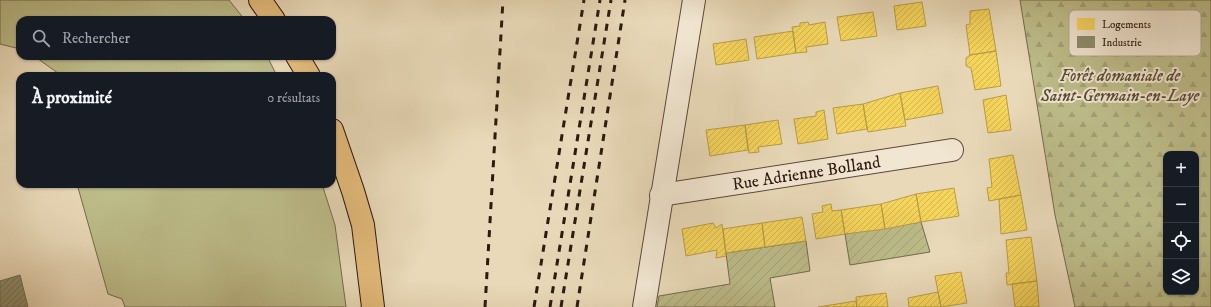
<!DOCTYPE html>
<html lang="fr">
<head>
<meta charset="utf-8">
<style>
  :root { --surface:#171b24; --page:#20242c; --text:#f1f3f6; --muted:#9ea1a6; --line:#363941 }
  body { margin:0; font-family:"IM FELL DW Pica",serif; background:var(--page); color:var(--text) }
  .controls { position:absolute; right:12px; bottom:12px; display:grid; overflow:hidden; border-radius:8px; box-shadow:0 1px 3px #0004 }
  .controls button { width:36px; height:36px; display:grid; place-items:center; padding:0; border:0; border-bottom:1px solid var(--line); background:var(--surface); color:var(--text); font:20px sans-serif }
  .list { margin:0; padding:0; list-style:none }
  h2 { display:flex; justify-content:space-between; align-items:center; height:52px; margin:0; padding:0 16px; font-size:17px }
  h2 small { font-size:13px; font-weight:400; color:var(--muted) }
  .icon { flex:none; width:22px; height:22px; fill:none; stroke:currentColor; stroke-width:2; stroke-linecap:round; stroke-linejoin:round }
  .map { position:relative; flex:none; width:1211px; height:307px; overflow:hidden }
  .search { position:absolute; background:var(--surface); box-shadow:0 1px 3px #0004; left:16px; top:16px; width:320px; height:44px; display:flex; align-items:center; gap:10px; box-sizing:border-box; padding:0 14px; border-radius:12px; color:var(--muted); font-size:15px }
  .panel { position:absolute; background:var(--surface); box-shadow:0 1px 3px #0004; left:16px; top:72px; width:320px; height:116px; border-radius:12px }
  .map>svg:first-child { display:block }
</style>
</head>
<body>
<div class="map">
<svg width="1211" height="307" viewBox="0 0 1211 307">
  <defs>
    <pattern id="forest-firs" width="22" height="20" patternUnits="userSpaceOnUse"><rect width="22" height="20" fill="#bdbd8a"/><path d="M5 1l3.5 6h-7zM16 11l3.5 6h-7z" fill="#a3a276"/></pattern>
    <pattern id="garden-furrows" width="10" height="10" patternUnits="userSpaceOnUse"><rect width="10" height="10" fill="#bdbd8a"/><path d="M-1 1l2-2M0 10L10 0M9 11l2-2" fill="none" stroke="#a3a276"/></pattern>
    <pattern id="homes-hatch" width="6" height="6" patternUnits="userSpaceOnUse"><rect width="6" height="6" fill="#f6d55c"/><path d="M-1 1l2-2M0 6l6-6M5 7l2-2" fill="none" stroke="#d3b64f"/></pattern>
    <pattern id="industry-hatch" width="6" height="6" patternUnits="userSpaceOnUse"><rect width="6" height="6" fill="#8c8c6e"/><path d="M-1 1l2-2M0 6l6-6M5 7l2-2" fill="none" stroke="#737259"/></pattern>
  </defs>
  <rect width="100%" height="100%" fill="#e9d9b8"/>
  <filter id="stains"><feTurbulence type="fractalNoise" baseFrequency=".005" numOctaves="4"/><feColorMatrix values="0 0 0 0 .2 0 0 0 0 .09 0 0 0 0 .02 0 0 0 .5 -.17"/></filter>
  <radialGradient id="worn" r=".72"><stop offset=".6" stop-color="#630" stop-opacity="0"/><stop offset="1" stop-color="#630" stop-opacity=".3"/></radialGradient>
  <!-- grass -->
  <path fill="#bdbd8a" stroke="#746b4d" d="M 0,0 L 229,0 L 245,20 L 20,20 L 20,49 L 0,44 Z
    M 34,56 L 267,56 L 277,76 L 62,76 Z
    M 77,184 L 322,184 L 335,225 L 346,307 L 125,307 L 122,299 L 108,294 Z"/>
  <!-- forest -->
  <path fill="url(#forest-firs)" stroke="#746b4d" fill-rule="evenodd" d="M 1020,0 L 1211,0 L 1211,307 L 1075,307 L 1055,215 ZM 1166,154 L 1196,154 L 1196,292 L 1166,292 Z"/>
  <!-- garden -->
  <path fill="url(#garden-furrows)" stroke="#746b4d" d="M 921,222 L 930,252 L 850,265 L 845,234 Z
    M 806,241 L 810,271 L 770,278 L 775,307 L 657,307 L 659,296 L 730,284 L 726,253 Z"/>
  <!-- homes -->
  <path fill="url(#homes-hatch)" stroke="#b99d45" d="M 922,2 L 926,26 L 897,30 L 894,6 Z
    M 989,9 L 996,51 L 970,55 L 966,25 L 970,24 L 970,11 Z
    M 873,12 L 877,36 L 841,41 L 837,17 Z
    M 808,22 L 809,25 L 825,22 L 828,44 L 806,47 L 807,52 L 796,53 L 792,27 L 800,26 L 800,23 Z
    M 793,31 L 796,53 L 757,59 L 754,37 Z
    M 746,39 L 749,60 L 716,65 L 713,44 Z
    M 996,51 L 1001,86 L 975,90 L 971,68 L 966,66 L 966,58 L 970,55 Z
    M 938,86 L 943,113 L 905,120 L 900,93 Z
    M 900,93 L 906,126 L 868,132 L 863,104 Z
    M 1006,95 L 1011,130 L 988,133 L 983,100 Z
    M 863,104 L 867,129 L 837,134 L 833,108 Z
    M 824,110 L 828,139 L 798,144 L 794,119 L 816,116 L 816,112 Z
    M 778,120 L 782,144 L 758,147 L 759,152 L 749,153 L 745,125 Z
    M 745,125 L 748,150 L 710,156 L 706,130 Z
    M 1013,155 L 1021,195 L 989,201 L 987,188 L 992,187 L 989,159 Z
    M 954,188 L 959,216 L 921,222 L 916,194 Z
    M 916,194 L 921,222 L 885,229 L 881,204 Z
    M 1021,195 L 1027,230 L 1001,234 L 999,199 Z
    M 831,204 L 832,211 L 841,210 L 845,234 L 816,239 L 812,214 L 823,212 L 822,206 Z
    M 881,204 L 885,229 L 845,234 L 841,210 Z
    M 802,217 L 806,241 L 765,247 L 762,223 Z
    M 713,223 L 716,228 L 722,224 L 726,256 L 716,258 L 717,250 L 686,256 L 682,229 Z
    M 762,223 L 765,247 L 726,253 L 723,229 Z
    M 1031,237 L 1037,281 L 1007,285 L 1006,273 L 1009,273 L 1006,240 Z
    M 961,272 L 967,303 L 941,307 L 935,276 Z
    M 1037,281 L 1039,307 L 1015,307 L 1012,284 Z
    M 938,292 L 941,307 L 909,307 L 908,298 Z
    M 886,293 L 888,307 L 857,307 L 856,297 Z
    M 856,301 L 857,307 L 818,307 Z"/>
  <!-- industry -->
  <path fill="url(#industry-hatch)" stroke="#6f6a52" d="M 20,275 L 28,307 L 0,307 L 0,281 Z"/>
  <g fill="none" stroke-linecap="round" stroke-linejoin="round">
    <defs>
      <g id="street">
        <path id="s1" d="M 661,195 L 952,150"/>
        <path d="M 644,307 L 694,0"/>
      </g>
      <path id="primary" d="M 260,0 L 274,20
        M 297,56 L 309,76
        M 332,130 L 353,191 L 363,225 L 373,307"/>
    </defs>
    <!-- street casing -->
    <use href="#street" stroke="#5b493a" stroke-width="24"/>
    <!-- primary casing -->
    <use href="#primary" stroke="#2c1910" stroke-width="24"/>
    <!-- street -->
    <use href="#street" stroke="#f1e6d1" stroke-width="22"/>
    <!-- primary -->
    <use href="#primary" stroke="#e4bc7c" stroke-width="22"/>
    <!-- rail -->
    <path stroke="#2c1910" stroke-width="3" stroke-dasharray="7 7" stroke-linecap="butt" d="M 485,307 L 503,0
      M 534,307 L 584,0
      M 550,307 L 600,0
      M 561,307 L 611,0
      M 577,307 L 625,0"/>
  </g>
  <g text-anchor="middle" stroke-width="4" stroke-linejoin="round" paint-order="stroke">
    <!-- park labels -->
    <g font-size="17" font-style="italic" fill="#584a35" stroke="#f1e6d1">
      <text x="1120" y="81">Forêt domaniale de<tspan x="1120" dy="20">Saint-Germain-en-Laye</tspan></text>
    </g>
    <!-- street labels -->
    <g font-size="17" fill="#2c1910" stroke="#f1e6d1">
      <text dy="6" stroke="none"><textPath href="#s1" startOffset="147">Rue Adrienne Bolland</textPath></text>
    </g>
  </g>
  <!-- legend -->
  <rect x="1069" y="10" width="132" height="46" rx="6" fill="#f1e6d1" stroke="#b6a897" stroke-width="1"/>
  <rect x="1077" y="18" width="18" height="12" fill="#f6d55c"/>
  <rect x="1077" y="36" width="18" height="12" fill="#8c8c6e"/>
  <g font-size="11" fill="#2c1910">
    <text x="1102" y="28">Logements</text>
    <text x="1102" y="46">Industrie</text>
  </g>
  <rect width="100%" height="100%" filter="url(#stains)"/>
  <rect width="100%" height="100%" fill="url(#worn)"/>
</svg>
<div class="controls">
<button>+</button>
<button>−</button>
<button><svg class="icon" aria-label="locate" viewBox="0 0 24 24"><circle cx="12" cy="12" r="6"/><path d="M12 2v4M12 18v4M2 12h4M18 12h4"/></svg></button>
<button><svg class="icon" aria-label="layers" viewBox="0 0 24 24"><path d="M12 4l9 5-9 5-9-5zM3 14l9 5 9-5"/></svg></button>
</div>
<div class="search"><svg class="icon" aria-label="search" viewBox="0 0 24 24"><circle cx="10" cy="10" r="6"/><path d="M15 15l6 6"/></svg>Rechercher</div>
<section class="panel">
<h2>À proximité<small>0 résultats</small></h2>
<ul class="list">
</ul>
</section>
</div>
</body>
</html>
